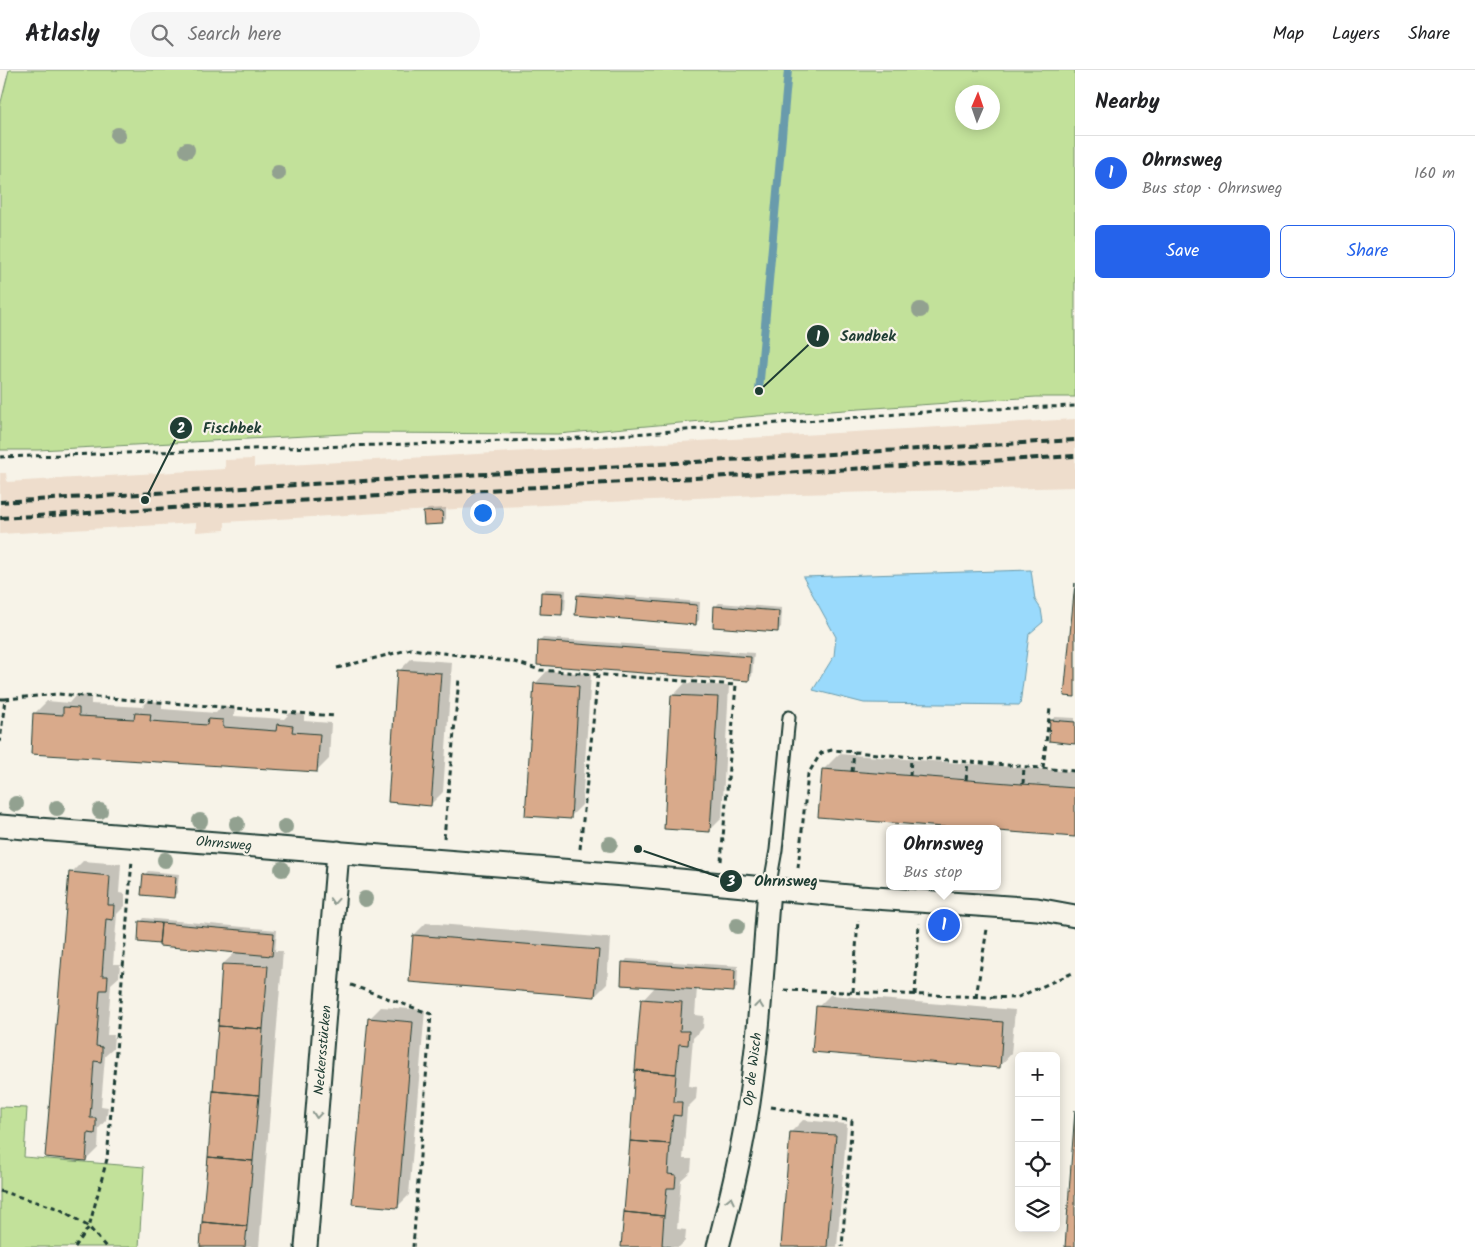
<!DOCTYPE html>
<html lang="en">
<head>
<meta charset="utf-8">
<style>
  :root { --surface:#fff; --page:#f6f6f6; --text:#202124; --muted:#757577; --line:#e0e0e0; --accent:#2563eb }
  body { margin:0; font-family:Kalam,sans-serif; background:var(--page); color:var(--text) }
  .controls { position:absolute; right:15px; bottom:15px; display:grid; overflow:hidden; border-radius:8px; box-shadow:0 2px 12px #0003 }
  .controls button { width:45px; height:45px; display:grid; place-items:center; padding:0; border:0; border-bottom:1px solid var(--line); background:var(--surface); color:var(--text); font:25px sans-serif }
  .compass { position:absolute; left:955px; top:15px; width:45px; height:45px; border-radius:50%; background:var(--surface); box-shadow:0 2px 12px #0003; rotate:2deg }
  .you { position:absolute; left:482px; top:442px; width:18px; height:18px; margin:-12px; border:4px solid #fff; border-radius:50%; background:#1a73e8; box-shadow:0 0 0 8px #1a73e833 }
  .badge { display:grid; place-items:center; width:32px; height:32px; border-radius:50%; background:var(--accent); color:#fff; font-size:16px; font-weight:700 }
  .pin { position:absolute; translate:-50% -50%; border:2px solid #fff; box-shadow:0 1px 5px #0006 }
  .popup { position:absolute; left:886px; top:755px; width:115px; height:65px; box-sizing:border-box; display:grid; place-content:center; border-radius:8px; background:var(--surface); filter:drop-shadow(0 1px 4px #0005); font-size:16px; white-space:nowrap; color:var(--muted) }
  .popup b { font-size:19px; color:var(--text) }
  .popup::after { content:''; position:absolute; left:50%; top:100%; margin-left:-10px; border:10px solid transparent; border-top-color:var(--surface) }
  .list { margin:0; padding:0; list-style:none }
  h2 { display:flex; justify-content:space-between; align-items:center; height:65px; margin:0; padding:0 20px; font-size:21px }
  h2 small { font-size:16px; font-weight:400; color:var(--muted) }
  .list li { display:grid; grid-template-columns:32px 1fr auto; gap:15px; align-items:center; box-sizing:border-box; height:75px; padding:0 20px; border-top:1px solid var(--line) }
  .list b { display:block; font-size:19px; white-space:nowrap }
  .list p { margin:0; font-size:16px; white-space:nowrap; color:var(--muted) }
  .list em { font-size:16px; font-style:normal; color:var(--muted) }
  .actions { display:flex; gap:10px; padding:15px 20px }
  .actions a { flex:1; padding:11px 0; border:1px solid var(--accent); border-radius:8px; text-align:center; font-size:18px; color:var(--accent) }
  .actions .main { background:var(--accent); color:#fff }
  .icon { flex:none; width:28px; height:28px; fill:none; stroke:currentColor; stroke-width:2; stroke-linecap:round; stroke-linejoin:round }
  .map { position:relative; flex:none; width:1075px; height:1177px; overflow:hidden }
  header { display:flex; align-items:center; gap:30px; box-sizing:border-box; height:70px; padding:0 25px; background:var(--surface); border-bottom:1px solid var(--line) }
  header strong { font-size:24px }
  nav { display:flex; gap:28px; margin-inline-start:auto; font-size:18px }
  .search { width:350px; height:45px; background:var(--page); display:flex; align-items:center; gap:12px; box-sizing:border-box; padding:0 18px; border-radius:28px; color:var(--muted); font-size:19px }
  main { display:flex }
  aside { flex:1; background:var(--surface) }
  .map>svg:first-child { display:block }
</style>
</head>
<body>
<header>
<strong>Atlasly</strong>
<div class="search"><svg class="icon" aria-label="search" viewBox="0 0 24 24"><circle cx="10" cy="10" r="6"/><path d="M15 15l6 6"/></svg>Search here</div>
<nav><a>Map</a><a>Layers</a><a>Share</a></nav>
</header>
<main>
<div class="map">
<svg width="1075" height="1177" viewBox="0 0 1075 1177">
  <rect width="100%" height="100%" fill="#f7f3e8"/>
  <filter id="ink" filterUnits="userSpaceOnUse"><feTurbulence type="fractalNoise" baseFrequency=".02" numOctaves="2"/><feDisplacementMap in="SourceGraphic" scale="10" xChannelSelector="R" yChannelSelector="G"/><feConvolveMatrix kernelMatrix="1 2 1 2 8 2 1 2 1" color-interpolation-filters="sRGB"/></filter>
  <g filter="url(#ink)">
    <!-- built -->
    <path fill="#edc" d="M 1075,349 L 1075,417 L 760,425 L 414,441 L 225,452 L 225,460 L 196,462 L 196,453 L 0,464 L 0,403 L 6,403 L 7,412 L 225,399 L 225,390 L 254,389 L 254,397 Z"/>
    <!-- green -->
    <path fill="#c2e19a" stroke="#708f67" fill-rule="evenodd" d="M 9,0 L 1075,0 L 1075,327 L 1036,327 L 757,346 L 558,364 L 363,363 L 38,380 L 0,380 L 0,36 ZM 962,22 L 992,22 L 992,52 L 962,52 Z
      M 0,1037 L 27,1038 L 24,1087 L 144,1097 L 139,1177 L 0,1177 Z"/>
    <!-- water -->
    <path fill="#9adafc" stroke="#699bac" d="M 1031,500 L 1035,530 L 1041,539 L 1043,552 L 1029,564 L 1020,635 L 864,633 L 813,620 L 834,586 L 836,567 L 803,507 Z"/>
    <!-- shadow -->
    <path fill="#0003" d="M 446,438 L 446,449 L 442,453 L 424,443 L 428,439 Z
      M 546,519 L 566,520 L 565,540 L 561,544 L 542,523 Z
      M 581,522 L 700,532 L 699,550 L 695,554 L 578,526 Z
      M 719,533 L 782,538 L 781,557 L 777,561 L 715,537 Z
      M 543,568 L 754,583 L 752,606 L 749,609 L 539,572 Z
      M 411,589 L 452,592 L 443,722 L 431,734 L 399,601 Z
      M 547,601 L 591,604 L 582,735 L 570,747 L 535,614 Z
      M 685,613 L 729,616 L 722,748 L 710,760 L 673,626 Z
      M 76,625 L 91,626 L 91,634 L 142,637 L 148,631 L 162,632 L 162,639 L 216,643 L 221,637 L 235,638 L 234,646 L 284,649 L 290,643 L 304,644 L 304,651 L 331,653 L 329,689 L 317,701 L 35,643 L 47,631 L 69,633 Z
      M 1055,647 L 1075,648 L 1075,673 L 1051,650 Z
      M 839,684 L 1075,702 L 1075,766 L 998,760 L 823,700 Z
      M 83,791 L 121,794 L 119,823 L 125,824 L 125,836 L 117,844 L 113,894 L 120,894 L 119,907 L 111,914 L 107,965 L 114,965 L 113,979 L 105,986 L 101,1036 L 108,1037 L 106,1050 L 99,1058 L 98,1078 L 86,1090 L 71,803 Z
      M 148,801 L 179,804 L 177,823 L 174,826 L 144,805 Z
      M 144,848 L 277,860 L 275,881 L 283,881 L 259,1177 L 201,1177 L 223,894 L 237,881 L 139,871 L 141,852 Z
      M 426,853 L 610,868 L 607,914 L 595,926 L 410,910 L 414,865 Z
      M 627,889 L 738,896 L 737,917 L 734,921 L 697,918 L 695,945 L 704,946 L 703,958 L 693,968 L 689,1016 L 697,1017 L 696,1029 L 687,1038 L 683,1089 L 692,1089 L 691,1101 L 681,1110 L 677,1159 L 686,1160 L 685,1171 L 679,1177 L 622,1177 L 643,930 L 656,916 L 624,893 Z
      M 830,925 L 1015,940 L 1011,984 L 999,997 L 818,937 Z
      M 381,937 L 425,940 L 409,1125 L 397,1137 L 369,949 Z
      M 803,1050 L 847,1054 L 837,1177 L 782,1177 L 791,1062 Z"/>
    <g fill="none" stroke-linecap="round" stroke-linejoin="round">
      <!-- stream -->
      <path stroke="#699bac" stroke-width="8" d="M 759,321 L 788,0"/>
    </g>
    <!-- building -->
    <path fill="#d9aa8b" stroke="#1f3d34" d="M 442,441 L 443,454 L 424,455 L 423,442 Z
      M 1075,513 L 1075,627 L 1064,626 Z
      M 541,522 L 563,523 L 562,545 L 540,544 Z
      M 577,525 L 697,535 L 696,555 L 575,545 Z
      M 714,536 L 779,541 L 778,562 L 713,557 Z
      M 538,571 L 751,587 L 749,611 L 537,595 Z
      M 397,600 L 441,603 L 431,736 L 388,732 Z
      M 534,613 L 579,616 L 571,749 L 525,746 Z
      M 671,625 L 718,627 L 710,762 L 664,759 Z
      M 63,637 L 79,638 L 79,646 L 134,649 L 135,643 L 151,644 L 150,651 L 207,655 L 208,649 L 223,650 L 223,657 L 276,661 L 277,654 L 293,656 L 292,662 L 320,664 L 317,702 L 31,684 L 33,643 L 63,645 Z
      M 1050,650 L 1075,652 L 1075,674 L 1049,671 Z
      M 822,699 L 1075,718 L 1075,767 L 998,761 L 998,759 L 968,759 L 818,747 Z
      M 69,802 L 110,806 L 108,835 L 114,835 L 113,850 L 106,849 L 102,906 L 108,906 L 107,920 L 100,920 L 96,976 L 102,977 L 102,985 L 101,992 L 94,991 L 90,1048 L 96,1048 L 96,1056 L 95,1064 L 88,1063 L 86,1091 L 45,1087 Z
      M 143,804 L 176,807 L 174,828 L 141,825 Z
      M 139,851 L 161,853 L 159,874 L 138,872 Z
      M 161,853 L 274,863 L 272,886 L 159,876 Z
      M 413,865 L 599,880 L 595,927 L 409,912 Z
      M 622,892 L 735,900 L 734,922 L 621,915 Z
      M 222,894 L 268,896 L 263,959 L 218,956 Z
      M 641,929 L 682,932 L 680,961 L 689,961 L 688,975 L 679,974 L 676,1004 L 635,1000 Z
      M 816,936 L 1003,952 L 1000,998 L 812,982 Z
      M 368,948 L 413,952 L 398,1138 L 352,1134 Z
      M 218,956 L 263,959 L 259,1025 L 213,1021 Z
      M 635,1000 L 676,1004 L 674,1032 L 682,1032 L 681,1046 L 673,1045 L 670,1074 L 630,1071 Z
      M 213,1021 L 259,1025 L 253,1091 L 208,1087 Z
      M 1075,1040 L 1075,1177 L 1065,1177 Z
      M 790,1062 L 836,1065 L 827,1177 L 781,1177 Z
      M 630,1071 L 670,1074 L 668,1104 L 676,1105 L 675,1118 L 667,1118 L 664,1146 L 624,1142 Z
      M 208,1087 L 253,1091 L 247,1156 L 202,1152 Z
      M 624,1142 L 664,1146 L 662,1175 L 670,1177 L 621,1177 Z
      M 202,1152 L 247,1156 L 245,1177 L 200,1177 Z"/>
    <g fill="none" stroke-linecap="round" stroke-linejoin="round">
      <defs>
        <path id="service" d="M 769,819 L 776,780 L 789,647"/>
        <path id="minor" d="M 0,756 L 637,806 L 860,827 L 1037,839 L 1075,846
          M 306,1177 L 338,782
          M 718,1177 C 726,1146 734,1115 740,1084 C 758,997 762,907 769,819"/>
      </defs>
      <!-- service casing -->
      <use href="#service" stroke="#1f3d34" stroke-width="15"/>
      <!-- minor casing -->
      <use href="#minor" stroke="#1f3d34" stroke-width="25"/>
      <!-- path -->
      <path stroke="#1f3d34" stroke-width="3" stroke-dasharray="5 4" stroke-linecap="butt" d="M 0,387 L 567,369 L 938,341 L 1075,336
        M 337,598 L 411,579 L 515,592 L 540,600 L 736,615 L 721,791
        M 0,629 L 5,629 L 0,672
        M 5,629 L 58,624 L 335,646
        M 1043,698 L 1050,638
        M 852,702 L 854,682
        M 910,706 L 911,687
        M 966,710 L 968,692
        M 1023,714 L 1024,696
        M 444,768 L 459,609
        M 580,779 L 598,605
        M 798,798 L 808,704 L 821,683 L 832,680 L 1075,701
        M 351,915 L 431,944 L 413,1177
        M 784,920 L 1016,928 L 1075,902
        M 853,922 L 858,850
        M 915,925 L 919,853
        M 976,927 L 987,859
        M 771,1037 L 852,1051 L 842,1177
        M 0,1121 L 60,1139 L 89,1157 L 106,1177
        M 75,1177 L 89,1157 L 107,1089 L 132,790"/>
      <!-- service -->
      <use href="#service" stroke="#f7f3e8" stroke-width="11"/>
      <!-- minor -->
      <use href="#minor" stroke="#f7f3e8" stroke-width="21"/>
      <!-- rail -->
      <path stroke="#1f3d34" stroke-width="4" stroke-dasharray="8 4" stroke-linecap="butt" d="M 0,432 L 1075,370
        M 0,448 L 1075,386"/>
    </g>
    <!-- trees -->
    <g fill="#92a190">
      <circle cx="118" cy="65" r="8"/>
      <circle cx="187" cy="80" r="8"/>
      <circle cx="278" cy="103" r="8"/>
      <circle cx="920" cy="240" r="8"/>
      <circle cx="16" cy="734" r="8"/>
      <circle cx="57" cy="738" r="8"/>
      <circle cx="100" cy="741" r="8"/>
      <circle cx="200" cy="751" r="8"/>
      <circle cx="237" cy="754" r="8"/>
      <circle cx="285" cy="757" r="8"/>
      <circle cx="610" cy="774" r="8"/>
      <circle cx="165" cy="790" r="8"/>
      <circle cx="282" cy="799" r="8"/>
      <circle cx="365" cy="829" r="8"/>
      <circle cx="737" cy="856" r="8"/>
    </g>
    <!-- one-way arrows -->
    <defs><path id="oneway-chevron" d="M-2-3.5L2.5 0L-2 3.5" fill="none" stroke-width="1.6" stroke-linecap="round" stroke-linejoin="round" transform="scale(1.25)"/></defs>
    <g stroke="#8b988e">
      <use href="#oneway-chevron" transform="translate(334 831) rotate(94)"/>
      <use href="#oneway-chevron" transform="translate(759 935) rotate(-83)"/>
      <use href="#oneway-chevron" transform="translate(317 1045) rotate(95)"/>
      <use href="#oneway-chevron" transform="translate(730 1130) rotate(-77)"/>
    </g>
  </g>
  <g text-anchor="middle" stroke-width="4.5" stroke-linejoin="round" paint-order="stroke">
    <!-- street labels -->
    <g font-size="14" fill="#1f3d34" stroke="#f7f3e8">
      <text transform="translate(224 773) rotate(5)" y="5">Ohrnsweg</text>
      <text transform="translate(322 980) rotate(-85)" y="5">Neckersstücken</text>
      <text transform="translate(752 999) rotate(-83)" y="5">Op de Wisch</text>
    </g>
  </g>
  <!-- callouts -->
  <path fill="none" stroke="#1f3d34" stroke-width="2" d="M759 321L818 266M145 430L181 358M638 779L731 811"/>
  <g fill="#1f3d34" stroke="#f7f3e8" stroke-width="2">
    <circle cx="759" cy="321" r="5"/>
    <circle cx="145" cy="430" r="5"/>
    <circle cx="638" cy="779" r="5"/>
    <circle cx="818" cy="266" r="12"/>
    <circle cx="181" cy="358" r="12"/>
    <circle cx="731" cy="811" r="12"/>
  </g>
  <g font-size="15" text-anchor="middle" font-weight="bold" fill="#fff">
    <text x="818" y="271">1</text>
    <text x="181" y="363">2</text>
    <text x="731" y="816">3</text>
  </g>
  <g font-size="15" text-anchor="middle" font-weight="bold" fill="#1f3d34" stroke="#f7f3e8" stroke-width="4.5" stroke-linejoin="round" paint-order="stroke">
    <text x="868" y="271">Sandbek</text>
    <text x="232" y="363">Fischbek</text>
    <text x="786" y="816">Ohrnsweg</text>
  </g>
</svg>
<div class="controls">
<button>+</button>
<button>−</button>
<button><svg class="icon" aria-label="locate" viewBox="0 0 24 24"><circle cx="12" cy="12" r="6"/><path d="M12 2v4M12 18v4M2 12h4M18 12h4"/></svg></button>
<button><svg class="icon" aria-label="layers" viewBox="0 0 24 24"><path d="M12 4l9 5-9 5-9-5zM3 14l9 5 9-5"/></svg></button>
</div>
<svg class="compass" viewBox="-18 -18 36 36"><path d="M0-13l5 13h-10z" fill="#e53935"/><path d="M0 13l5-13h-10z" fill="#757577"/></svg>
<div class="you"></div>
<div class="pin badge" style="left:944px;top:855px">1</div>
<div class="popup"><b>Ohrnsweg</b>Bus stop</div>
</div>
<aside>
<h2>Nearby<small></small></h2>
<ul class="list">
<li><span class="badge">1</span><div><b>Ohrnsweg</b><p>Bus stop · Ohrnsweg</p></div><em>160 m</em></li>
</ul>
<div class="actions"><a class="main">Save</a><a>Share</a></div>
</aside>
</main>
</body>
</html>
